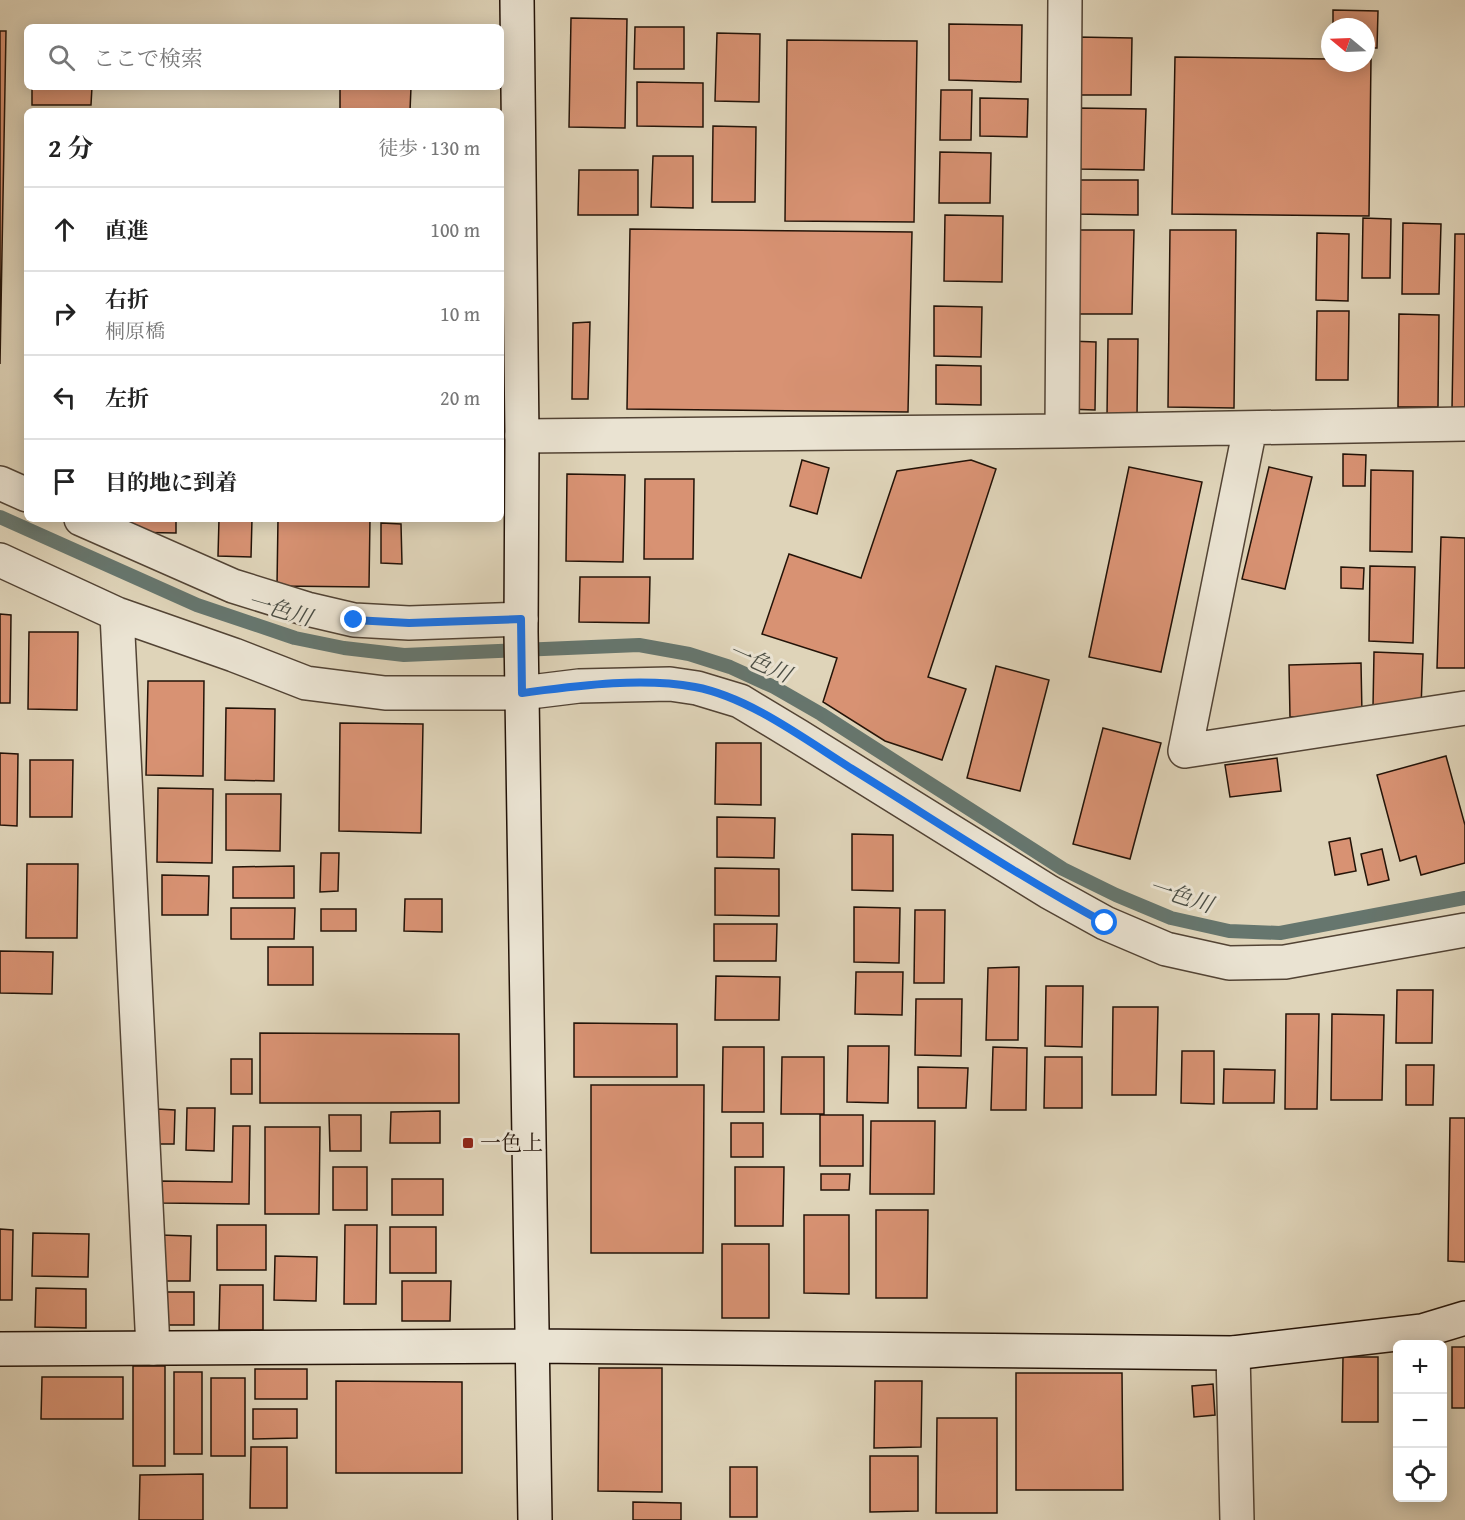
<!DOCTYPE html>
<html lang="ja">
<head>
<meta charset="utf-8">
<style>
  :root { --surface:#fff; --page:#f6f6f6; --text:#222; --muted:#767676; --line:#e0e0e0 }
  body { margin:0; font-family:"Gentium Book Plus","Noto Serif JP",serif; background:var(--page); color:var(--text) }
  .controls { position:absolute; right:18px; bottom:18px; display:grid; overflow:hidden; border-radius:9px; box-shadow:0 3px 15px #0003 }
  .controls button { width:54px; height:54px; display:grid; place-items:center; padding:0; border:0; border-bottom:2px solid var(--line); background:var(--surface); color:var(--text); font:30px sans-serif }
  .compass { position:absolute; left:1321px; top:18px; width:54px; height:54px; border-radius:50%; background:var(--surface); box-shadow:0 3px 15px #0003; rotate:289deg }
  .stop { position:absolute; width:18px; height:18px; margin:-14px; border:4px solid #1a73e8; border-radius:50%; background:#fff }
  .stop.end { background:#1a73e8; border-color:#fff; box-shadow:0 2px 6px #0008 }
  .list { margin:0; padding:0; list-style:none }
  h2 { display:flex; justify-content:space-between; align-items:center; height:78px; margin:0; padding:0 24px; font-size:26px }
  h2 small { font-size:20px; font-weight:400; color:var(--muted) }
  .list li { display:grid; grid-template-columns:39px 1fr auto; gap:18px; align-items:center; box-sizing:border-box; height:84px; padding:0 24px; border-top:2px solid var(--line) }
  .list b { display:block; font-size:22px; white-space:nowrap }
  .list p { margin:0; font-size:20px; white-space:nowrap; color:var(--muted) }
  .list em { font-size:20px; font-style:normal; color:var(--muted) }
  .icon { flex:none; width:33px; height:33px; fill:none; stroke:currentColor; stroke-width:2; stroke-linecap:round; stroke-linejoin:round }
  .map { position:relative; flex:none; width:1465px; height:1520px; overflow:hidden }
  .search { position:absolute; background:var(--surface); box-shadow:0 3px 15px #0003; left:24px; top:24px; width:480px; height:66px; display:flex; align-items:center; gap:15px; box-sizing:border-box; padding:0 21px; border-radius:9px; color:var(--muted); font-size:22px }
  .panel { position:absolute; background:var(--surface); box-shadow:0 3px 15px #0003; left:24px; top:108px; width:480px; height:414px; border-radius:9px }
  .map>svg:first-child { display:block }
</style>
</head>
<body>
<div class="map">
<svg width="1465" height="1520" viewBox="0 0 1465 1520">
  <rect width="100%" height="100%" fill="#dfd4b9"/>
  <filter id="stains"><feTurbulence type="fractalNoise" baseFrequency=".00333" numOctaves="4"/><feColorMatrix values="0 0 0 0 .2 0 0 0 0 .09 0 0 0 0 .02 0 0 0 .5 -.17"/></filter>
  <radialGradient id="worn" r=".72"><stop offset=".6" stop-color="#630" stop-opacity="0"/><stop offset="1" stop-color="#630" stop-opacity=".3"/></radialGradient>
  <g fill="none" stroke-linecap="round" stroke-linejoin="round">
    <!-- stream -->
    <path stroke="#66766e" stroke-width="14" d="M 0,517 L 197,605 L 295,638 L 344,648 L 404,655 L 639,645 L 689,654 L 730,667 L 774,687 L 821,714 L 1063,869 L 1116,895 L 1171,918 L 1229,931 L 1280,933 L 1465,898"/>
  </g>
  <!-- building -->
  <path fill="#d89273" stroke="#231308" stroke-width="1.5" d="M 1333,10 L 1378,11 L 1377,48 L 1366,48 L 1366,27 L 1333,27 Z
    M 571,18 L 627,19 L 625,128 L 569,127 Z
    M 949,24 L 1022,25 L 1021,82 L 949,80 Z
    M 635,27 L 684,27 L 684,69 L 634,69 Z
    M 0,31 L 6,31 L 0,364 Z
    M 717,33 L 760,34 L 759,102 L 715,101 Z
    M 1077,37 L 1132,38 L 1131,95 L 1077,95 Z
    M 787,40 L 917,41 L 914,222 L 785,221 Z
    M 1175,57 L 1330,59 L 1330,63 L 1366,63 L 1366,59 L 1371,59 L 1369,216 L 1172,214 Z
    M 637,82 L 703,83 L 703,127 L 637,126 Z
    M 32,87 L 92,87 L 91,105 L 32,105 Z
    M 340,87 L 411,87 L 410,111 L 340,111 Z
    M 941,90 L 972,90 L 971,140 L 940,140 Z
    M 980,98 L 1028,99 L 1027,137 L 980,136 Z
    M 1078,108 L 1146,109 L 1144,170 L 1077,169 Z
    M 713,126 L 756,127 L 755,202 L 712,202 Z
    M 940,152 L 991,153 L 990,203 L 939,203 Z
    M 653,156 L 693,156 L 693,208 L 651,207 Z
    M 579,170 L 638,170 L 638,215 L 578,215 Z
    M 1074,180 L 1138,180 L 1138,215 L 1074,214 Z
    M 945,215 L 1003,216 L 1002,282 L 944,281 Z
    M 1363,218 L 1391,219 L 1390,278 L 1362,278 Z
    M 1403,223 L 1441,224 L 1439,294 L 1402,294 Z
    M 630,229 L 912,232 L 908,412 L 627,409 Z
    M 1074,230 L 1134,230 L 1132,314 L 1073,314 Z
    M 1170,230 L 1236,230 L 1234,408 L 1168,407 Z
    M 1317,233 L 1349,234 L 1348,301 L 1316,300 Z
    M 1455,234 L 1465,234 L 1465,409 L 1452,409 Z
    M 934,306 L 982,307 L 981,357 L 934,356 Z
    M 1317,311 L 1349,311 L 1348,380 L 1316,380 Z
    M 1399,314 L 1439,315 L 1438,407 L 1398,407 Z
    M 590,322 L 588,399 L 572,399 L 573,323 Z
    M 1108,339 L 1138,339 L 1137,417 L 1107,417 Z
    M 1069,341 L 1096,342 L 1095,410 L 1067,409 Z
    M 936,365 L 981,366 L 981,405 L 936,404 Z
    M 1343,454 L 1366,455 L 1365,486 L 1343,486 Z
    M 802,460 L 829,468 L 817,514 L 790,506 Z
    M 971,460 L 996,469 L 928,677 L 966,689 L 942,760 L 885,741 L 823,702 L 837,658 L 762,634 L 789,554 L 861,578 L 897,471 Z
    M 1129,467 L 1202,482 L 1161,672 L 1089,657 Z
    M 1269,467 L 1312,477 L 1285,589 L 1242,579 Z
    M 1371,470 L 1413,471 L 1412,552 L 1370,551 Z
    M 567,474 L 625,475 L 623,562 L 566,561 Z
    M 645,479 L 694,479 L 693,559 L 644,559 Z
    M 121,519 L 176,519 L 176,533 L 120,532 Z
    M 219,519 L 252,519 L 251,557 L 218,556 Z
    M 278,519 L 370,519 L 369,587 L 277,586 Z
    M 381,523 L 401,524 L 402,564 L 381,563 Z
    M 1441,537 L 1465,538 L 1465,668 L 1437,668 Z
    M 1370,566 L 1415,567 L 1413,643 L 1369,641 Z
    M 1341,567 L 1364,568 L 1363,589 L 1341,588 Z
    M 580,577 L 650,577 L 649,623 L 579,622 Z
    M 0,614 L 11,615 L 10,703 L 0,703 Z
    M 29,632 L 78,632 L 77,710 L 28,709 Z
    M 1374,652 L 1423,654 L 1421,708 L 1373,707 Z
    M 1361,663 L 1362,715 L 1290,717 L 1289,665 Z
    M 996,666 L 1049,680 L 1020,791 L 967,778 Z
    M 148,681 L 204,681 L 203,776 L 146,775 Z
    M 226,708 L 275,709 L 274,781 L 225,780 Z
    M 340,723 L 423,724 L 421,833 L 339,831 Z
    M 1103,728 L 1161,743 L 1130,859 L 1073,844 Z
    M 716,743 L 761,743 L 761,805 L 715,804 Z
    M 0,753 L 18,754 L 17,826 L 0,825 Z
    M 1446,756 L 1465,825 L 1465,863 L 1421,875 L 1416,856 L 1400,861 L 1377,775 Z
    M 1277,758 L 1281,791 L 1230,797 L 1225,765 Z
    M 30,760 L 73,760 L 72,817 L 30,817 Z
    M 158,788 L 213,789 L 212,863 L 157,862 Z
    M 226,794 L 281,794 L 280,851 L 226,850 Z
    M 717,817 L 775,818 L 774,858 L 717,857 Z
    M 852,834 L 893,835 L 893,891 L 852,890 Z
    M 1350,838 L 1356,871 L 1335,875 L 1329,842 Z
    M 1382,849 L 1389,880 L 1368,885 L 1361,854 Z
    M 321,853 L 339,853 L 338,891 L 320,892 Z
    M 27,864 L 78,864 L 77,938 L 26,938 Z
    M 294,866 L 294,898 L 233,898 L 233,867 Z
    M 715,868 L 779,869 L 779,916 L 715,915 Z
    M 162,875 L 209,876 L 208,915 L 162,915 Z
    M 405,899 L 442,899 L 442,932 L 404,931 Z
    M 854,907 L 900,908 L 899,963 L 854,962 Z
    M 231,908 L 295,908 L 294,939 L 231,939 Z
    M 321,909 L 356,909 L 356,931 L 321,931 Z
    M 915,910 L 945,910 L 944,983 L 914,983 Z
    M 714,924 L 777,924 L 776,961 L 714,961 Z
    M 268,947 L 313,947 L 313,985 L 268,985 Z
    M 0,951 L 53,952 L 52,994 L 0,993 Z
    M 1019,967 L 1018,1040 L 986,1040 L 988,968 Z
    M 856,972 L 903,972 L 902,1015 L 855,1014 Z
    M 716,976 L 780,977 L 779,1020 L 715,1020 Z
    M 1046,986 L 1083,986 L 1082,1047 L 1045,1046 Z
    M 1397,990 L 1433,990 L 1432,1043 L 1396,1043 Z
    M 916,999 L 962,999 L 961,1056 L 915,1055 Z
    M 1113,1007 L 1158,1007 L 1156,1095 L 1112,1095 Z
    M 1286,1014 L 1319,1014 L 1317,1109 L 1285,1109 Z
    M 1332,1014 L 1384,1015 L 1382,1100 L 1331,1100 Z
    M 574,1023 L 677,1024 L 677,1077 L 574,1077 Z
    M 260,1033 L 459,1034 L 459,1103 L 260,1103 Z
    M 848,1046 L 889,1046 L 888,1103 L 847,1102 Z
    M 723,1047 L 764,1047 L 764,1112 L 722,1112 Z
    M 993,1047 L 1027,1048 L 1026,1110 L 991,1110 Z
    M 1182,1051 L 1214,1051 L 1214,1104 L 1181,1103 Z
    M 782,1057 L 824,1057 L 824,1114 L 781,1114 Z
    M 1045,1057 L 1082,1057 L 1082,1108 L 1044,1108 Z
    M 231,1059 L 252,1059 L 252,1094 L 231,1094 Z
    M 1406,1065 L 1434,1065 L 1433,1105 L 1406,1105 Z
    M 918,1067 L 968,1068 L 966,1108 L 918,1108 Z
    M 1224,1069 L 1275,1070 L 1274,1103 L 1223,1103 Z
    M 591,1085 L 704,1085 L 703,1253 L 591,1253 Z
    M 187,1108 L 215,1108 L 214,1151 L 186,1150 Z
    M 157,1109 L 175,1110 L 174,1144 L 156,1144 Z
    M 440,1111 L 440,1143 L 390,1143 L 391,1112 Z
    M 329,1115 L 361,1115 L 361,1151 L 330,1151 Z
    M 820,1115 L 863,1115 L 863,1166 L 820,1166 Z
    M 1450,1118 L 1465,1118 L 1465,1262 L 1448,1261 Z
    M 871,1121 L 935,1121 L 934,1194 L 870,1194 Z
    M 731,1123 L 763,1123 L 763,1157 L 731,1157 Z
    M 233,1126 L 250,1126 L 249,1204 L 161,1203 L 161,1181 L 232,1182 Z
    M 265,1127 L 320,1127 L 319,1214 L 265,1214 Z
    M 333,1167 L 367,1167 L 367,1210 L 333,1210 Z
    M 735,1167 L 784,1167 L 783,1226 L 735,1226 Z
    M 821,1174 L 850,1174 L 849,1190 L 821,1190 Z
    M 392,1179 L 443,1179 L 443,1215 L 392,1215 Z
    M 876,1210 L 928,1210 L 927,1298 L 876,1298 Z
    M 804,1215 L 849,1215 L 849,1294 L 804,1293 Z
    M 217,1225 L 266,1225 L 266,1270 L 217,1270 Z
    M 345,1225 L 377,1225 L 376,1304 L 344,1304 Z
    M 390,1227 L 436,1227 L 436,1273 L 390,1273 Z
    M 0,1229 L 13,1230 L 12,1300 L 0,1300 Z
    M 33,1233 L 89,1234 L 88,1277 L 32,1276 Z
    M 160,1235 L 191,1236 L 190,1281 L 160,1281 Z
    M 722,1244 L 769,1244 L 769,1318 L 722,1318 Z
    M 275,1256 L 317,1257 L 316,1301 L 274,1300 Z
    M 402,1281 L 451,1281 L 450,1321 L 402,1321 Z
    M 220,1285 L 263,1285 L 263,1330 L 219,1330 Z
    M 36,1288 L 86,1289 L 86,1328 L 35,1327 Z
    M 156,1292 L 194,1292 L 194,1325 L 155,1325 Z
    M 1452,1347 L 1465,1347 L 1465,1408 L 1452,1408 Z
    M 1395,1352 L 1398,1352 L 1398,1415 L 1396,1414 Z
    M 1343,1357 L 1378,1357 L 1378,1422 L 1342,1422 Z
    M 133,1366 L 165,1366 L 165,1466 L 133,1466 Z
    M 599,1368 L 662,1368 L 662,1492 L 598,1491 Z
    M 255,1369 L 307,1369 L 307,1399 L 255,1399 Z
    M 174,1372 L 202,1372 L 202,1454 L 174,1454 Z
    M 1016,1373 L 1122,1373 L 1123,1490 L 1016,1490 Z
    M 42,1377 L 123,1377 L 123,1419 L 41,1419 Z
    M 211,1378 L 245,1378 L 245,1456 L 211,1456 Z
    M 336,1381 L 462,1382 L 462,1473 L 336,1473 Z
    M 875,1381 L 922,1381 L 921,1447 L 874,1448 Z
    M 1213,1384 L 1215,1415 L 1194,1417 L 1192,1386 Z
    M 253,1409 L 297,1409 L 297,1438 L 253,1439 Z
    M 937,1418 L 997,1418 L 997,1513 L 936,1513 Z
    M 251,1447 L 287,1447 L 287,1508 L 250,1508 Z
    M 870,1456 L 918,1456 L 918,1511 L 870,1512 Z
    M 730,1467 L 757,1467 L 757,1517 L 730,1517 Z
    M 203,1474 L 203,1520 L 139,1520 L 140,1475 Z
    M 633,1502 L 681,1503 L 681,1520 L 633,1520 Z"/>
  <g fill="none" stroke-linecap="round" stroke-linejoin="round">
    <defs>
      <path id="street" d="M 1250,428 L 1185,751 L 1465,708
        M 1062,431 L 1065,0
        M 522,436 L 1062,431 L 1465,424
        M 0,483 L 27,495
        M 81,519 L 233,586 L 307,609 L 354,620 L 409,623 L 521,619
        M 0,560 L 117,614 L 234,655 L 306,683 L 385,693 L 522,693 L 579,686 L 670,684 L 697,688 L 740,701 L 798,736 L 1049,892 L 1105,923 L 1166,949 L 1229,963 L 1285,962 L 1465,930
        M 117,614 L 153,1348
        M 1233,1353 L 1237,1520"/>
      <path id="secondary" d="M 517,0 L 522,436 L 521,632 L 535,1520
        M 0,1349 L 533,1346 L 1233,1353 L 1422,1331 L 1465,1318"/>
    </defs>
    <!-- street casing -->
    <use href="#street" stroke="#524334" stroke-width="36"/>
    <!-- secondary casing -->
    <use href="#secondary" stroke="#231308" stroke-width="36"/>
    <!-- street -->
    <use href="#street" stroke="#eae3d2" stroke-width="33"/>
    <!-- secondary -->
    <use href="#secondary" stroke="#eae3d2" stroke-width="33"/>
  </g>
  <g fill="none" stroke-linecap="round" stroke-linejoin="round">
    <!-- route -->
    <path stroke="#1a73e8" stroke-width="8" d="M 354,620 L 409,623 L 521,619 L 522,693 C 577,686 640,677 695,687 C 749,697 806,740 852,769 C 936,821 1018,876 1105,923"/>
  </g>
  <!-- markers -->
  <rect fill="#8f2418" stroke="#eae3d2" stroke-width="2" x="462" y="1137" width="12" height="12" rx="3"/>
  <g text-anchor="middle" stroke-width="6" stroke-linejoin="round" paint-order="stroke">
    <!-- poi labels -->
    <g font-size="21" fill="#231308" stroke="#eae3d2" text-anchor="start">
      <text x="480" y="1150">一色上</text>
    </g>
    <!-- water labels -->
    <g font-size="22" font-style="italic" fill="#4a4d44" stroke="#eae3d2">
      <text transform="translate(280 609) rotate(16)" y="8">一色川</text>
      <text transform="translate(760 662) rotate(24)" y="8">一色川</text>
      <text transform="translate(1181 895) rotate(18)" y="8">一色川</text>
    </g>
  </g>
  <rect width="100%" height="100%" filter="url(#stains)"/>
  <rect width="100%" height="100%" fill="url(#worn)"/>
</svg>
<div class="controls">
<button>+</button>
<button>−</button>
<button><svg class="icon" aria-label="locate" viewBox="0 0 24 24"><circle cx="12" cy="12" r="6"/><path d="M12 2v4M12 18v4M2 12h4M18 12h4"/></svg></button>
</div>
<svg class="compass" viewBox="-18 -18 36 36"><path d="M0-13l5 13h-10z" fill="#e53935"/><path d="M0 13l5-13h-10z" fill="#767676"/></svg>
<div class="stop" style="left:1105px;top:923px"></div>
<div class="stop end" style="left:354px;top:620px"></div>
<div class="search"><svg class="icon" aria-label="search" viewBox="0 0 24 24"><circle cx="10" cy="10" r="6"/><path d="M15 15l6 6"/></svg>ここで検索</div>
<section class="panel">
<h2>2 分<small>徒歩 · 130 m</small></h2>
<ul class="list">
<li><svg class="icon" aria-label="ahead" viewBox="0 0 24 24"><path d="M12 20V5M6 11l6-6 6 6"/></svg><div><b>直進</b></div><em>100 m</em></li>
<li><svg class="icon" aria-label="right" viewBox="0 0 24 24"><path d="M7 20v-9h11M14 6l5 5-5 5"/></svg><div><b>右折</b><p>桐原橋</p></div><em>10 m</em></li>
<li><svg class="icon" aria-label="left" viewBox="0 0 24 24"><path d="M17 20v-9H6M10 6l-5 5 5 5"/></svg><div><b>左折</b></div><em>20 m</em></li>
<li><svg class="icon" aria-label="arrive" viewBox="0 0 24 24"><path d="M6 21V4h12l-3 4 3 4H6"/></svg><div><b>目的地に到着</b></div></li>
</ul>
</section>
</div>
</body>
</html>
